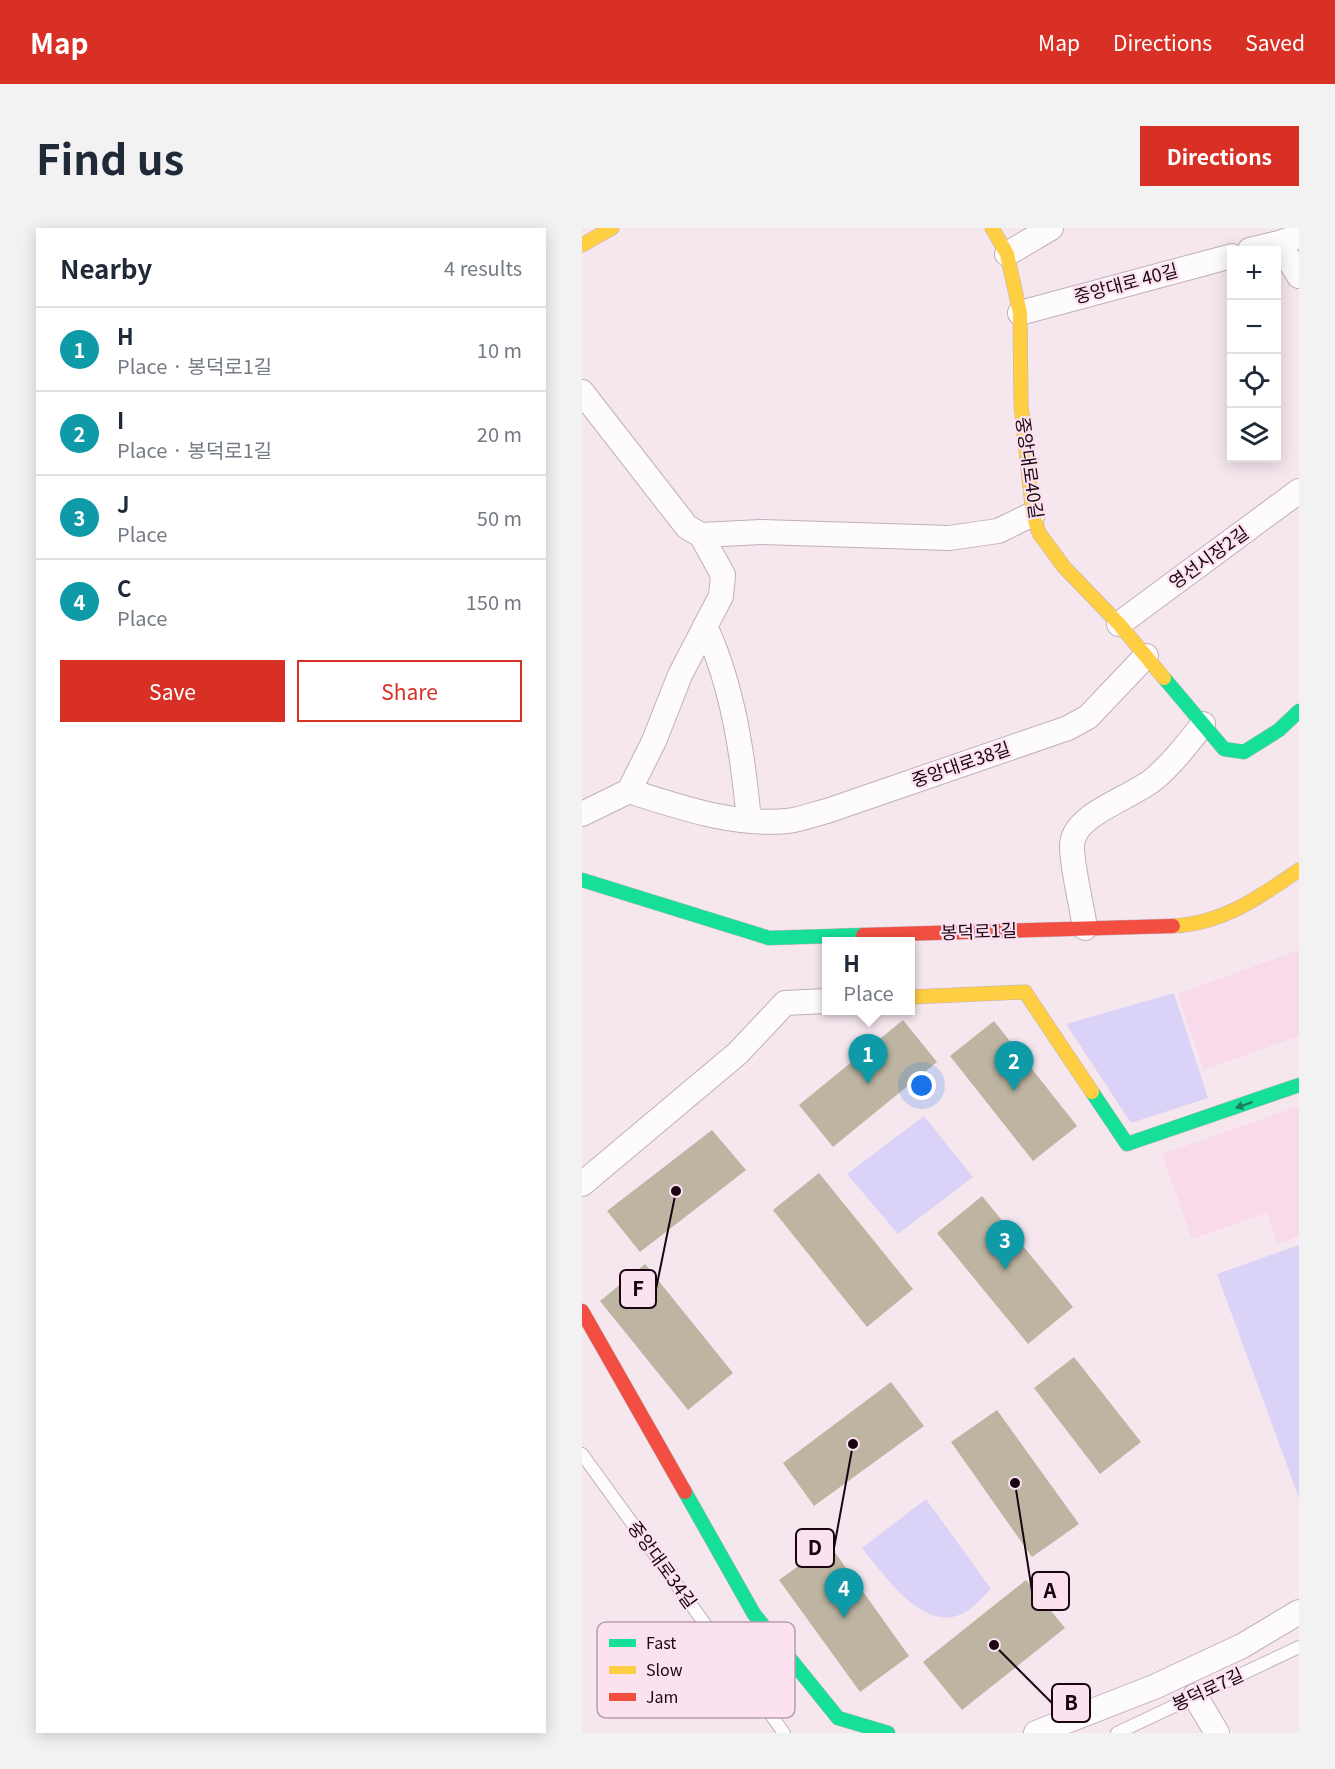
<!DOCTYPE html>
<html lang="en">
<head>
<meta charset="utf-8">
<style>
  :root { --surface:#fff; --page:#f2f2f3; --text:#1f2937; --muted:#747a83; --line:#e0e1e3; --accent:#d93025 }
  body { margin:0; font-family:Georgia,"Noto Sans KR",serif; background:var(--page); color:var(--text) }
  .controls { position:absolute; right:18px; top:18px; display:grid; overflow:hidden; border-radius:0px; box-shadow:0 3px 15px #0003 }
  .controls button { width:54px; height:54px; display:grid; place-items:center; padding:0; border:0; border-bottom:2px solid var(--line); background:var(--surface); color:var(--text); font:30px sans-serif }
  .you { position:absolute; left:340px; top:858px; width:21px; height:21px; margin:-15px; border:4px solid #fff; border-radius:50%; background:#1a73e8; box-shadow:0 0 0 9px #1a73e833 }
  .badge { display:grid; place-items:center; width:39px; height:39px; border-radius:50%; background:var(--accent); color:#fff; font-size:20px; font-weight:700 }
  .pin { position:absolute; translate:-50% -50px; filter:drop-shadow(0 2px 3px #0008) }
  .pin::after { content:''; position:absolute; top:32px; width:21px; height:18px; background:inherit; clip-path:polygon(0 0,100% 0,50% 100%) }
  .popup { position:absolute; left:240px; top:709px; width:93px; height:78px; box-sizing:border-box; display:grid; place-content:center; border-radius:0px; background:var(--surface); filter:drop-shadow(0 2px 4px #0005); font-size:20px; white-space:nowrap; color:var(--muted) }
  .popup b { font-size:22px; color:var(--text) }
  .popup::after { content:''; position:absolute; left:50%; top:100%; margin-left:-12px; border:12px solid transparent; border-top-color:var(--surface) }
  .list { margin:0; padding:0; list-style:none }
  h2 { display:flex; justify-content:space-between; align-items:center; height:78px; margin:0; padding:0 24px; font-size:26px }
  h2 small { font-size:20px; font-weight:400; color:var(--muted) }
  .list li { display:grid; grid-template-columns:39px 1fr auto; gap:18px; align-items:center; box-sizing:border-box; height:84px; padding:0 24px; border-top:2px solid var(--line) }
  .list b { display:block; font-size:22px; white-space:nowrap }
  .list p { margin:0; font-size:20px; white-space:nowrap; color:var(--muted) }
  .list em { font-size:20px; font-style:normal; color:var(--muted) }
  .actions { display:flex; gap:12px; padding:18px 24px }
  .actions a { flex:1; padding:14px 0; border:2px solid var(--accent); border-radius:0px; text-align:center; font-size:21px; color:var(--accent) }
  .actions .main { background:var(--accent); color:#fff }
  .icon { flex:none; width:33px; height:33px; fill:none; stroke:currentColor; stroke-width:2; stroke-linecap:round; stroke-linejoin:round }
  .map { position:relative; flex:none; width:717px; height:1505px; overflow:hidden; border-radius:0px }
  header { display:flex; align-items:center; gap:36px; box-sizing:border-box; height:84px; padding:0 30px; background:var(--accent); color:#fff }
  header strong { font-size:28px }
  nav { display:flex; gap:33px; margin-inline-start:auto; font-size:21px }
  .intro { display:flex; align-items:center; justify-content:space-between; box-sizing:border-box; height:144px; padding:0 36px }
  h1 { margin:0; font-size:42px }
  .button { padding:15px 27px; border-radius:0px; background:var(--accent); color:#fff; font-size:21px; font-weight:700 }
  main { display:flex; gap:36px; padding:0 36px }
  aside { flex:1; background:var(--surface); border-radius:0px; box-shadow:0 3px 15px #0003 }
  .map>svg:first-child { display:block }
</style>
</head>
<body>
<header>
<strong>Map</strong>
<nav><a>Map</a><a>Directions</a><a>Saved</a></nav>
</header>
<div class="intro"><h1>Find us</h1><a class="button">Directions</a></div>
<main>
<aside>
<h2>Nearby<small>4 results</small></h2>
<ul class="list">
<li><span class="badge" style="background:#0f9aa8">1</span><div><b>H</b><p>Place · 봉덕로1길</p></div><em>10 m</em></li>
<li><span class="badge" style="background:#0f9aa8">2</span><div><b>I</b><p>Place · 봉덕로1길</p></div><em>20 m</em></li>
<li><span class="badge" style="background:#0f9aa8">3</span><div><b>J</b><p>Place</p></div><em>50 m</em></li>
<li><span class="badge" style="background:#0f9aa8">4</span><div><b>C</b><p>Place</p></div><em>150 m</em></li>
</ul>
<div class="actions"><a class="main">Save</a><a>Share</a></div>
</aside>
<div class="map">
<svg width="717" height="1505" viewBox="0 0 717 1505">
  <rect width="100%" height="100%" fill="#f6e7ef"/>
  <!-- built -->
  <path fill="#f8daea" d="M 717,722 L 717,808 L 622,842 L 595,766 Z
    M 717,878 L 717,1008 L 696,1016 L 685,985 L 610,1011 L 580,926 Z"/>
  <!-- green -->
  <path fill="#dad3f7" d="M 592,765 L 626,870 L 549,895 L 484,796 Z
    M 342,888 L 391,949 L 316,1006 L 265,946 Z
    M 717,1017 L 717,1270 L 635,1046 Z
    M 344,1271 L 409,1361 C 402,1368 394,1377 385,1383 C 344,1410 302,1347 280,1320 Z"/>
  <!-- building -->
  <path fill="#bdb5a1" d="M 321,792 L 355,834 L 251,919 L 217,877 Z
    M 412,793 L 495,898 L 451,933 L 368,828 Z
    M 130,902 L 164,942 L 58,1024 L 25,983 Z
    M 237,945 L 331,1061 L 285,1099 L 191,982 Z
    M 400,968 L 491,1079 L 446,1116 L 355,1005 Z
    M 63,1036 L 151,1145 L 106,1182 L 18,1073 Z
    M 492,1129 L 559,1214 L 518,1246 L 452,1160 Z
    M 309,1154 L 342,1198 L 232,1278 L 201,1235 Z
    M 415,1182 L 497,1296 L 450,1329 L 369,1214 Z
    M 247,1316 L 327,1428 L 278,1464 L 197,1352 Z
    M 444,1352 L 483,1400 L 380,1482 L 341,1434 Z"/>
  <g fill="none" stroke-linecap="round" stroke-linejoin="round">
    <defs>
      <path id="lane" d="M 0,1226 L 202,1505
        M 535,1505 L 717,1419"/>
      <path id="street" d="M 717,8 L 697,15 L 717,48
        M 668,22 L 697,15
        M 425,26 L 469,0
        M 438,85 L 650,28
        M 0,164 L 105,299 L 119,307 L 141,347 L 139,368 L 98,447 L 72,513 L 47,563
        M 119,307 L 179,304 L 367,310 L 416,303 L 451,286
        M 537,396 L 717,263
        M 123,398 C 151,458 161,528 167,593
        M 0,586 L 47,563 C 97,579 151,598 205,593 C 218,592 232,586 245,583 L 486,500 L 506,489 L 564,428
        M 503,700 C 500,678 490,640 490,618 C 490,586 550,570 572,551 C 591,535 606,515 621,496
        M 0,956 L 156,825 L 203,775 L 244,773
        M 613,1468 L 635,1505
        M 454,1505 L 572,1459 L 660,1418 L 717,1384"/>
      <path id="fast" d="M 582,450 L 642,521 L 662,524 L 697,502 L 717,483
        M 0,652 L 187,710 L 281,707
        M 510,864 L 545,916 L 717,857
        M 103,1264 L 172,1386 L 256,1490 L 306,1505"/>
      <path id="slow" d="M 410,0 L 425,26 L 438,85 L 439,177 L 451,286 L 457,305 L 482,339 L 537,396 L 582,450
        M 0,17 L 30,0
        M 591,698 C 640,696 678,669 717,642
        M 328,769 L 443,764 L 510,864"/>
      <path id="jam" d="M 281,707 L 591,698
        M 0,1083 L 103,1264"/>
    </defs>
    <!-- lane casing -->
    <use href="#lane" stroke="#c1afb9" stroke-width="14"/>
    <!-- street casing -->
    <use href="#street" stroke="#c1afb9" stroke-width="26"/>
    <!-- fast casing -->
    <use href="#fast" stroke="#c1afb9" stroke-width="15"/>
    <!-- slow casing -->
    <use href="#slow" stroke="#c1afb9" stroke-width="15"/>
    <!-- jam casing -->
    <use href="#jam" stroke="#c1afb9" stroke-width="15"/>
    <!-- lane -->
    <use href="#lane" stroke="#fefbfd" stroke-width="12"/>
    <!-- street -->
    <use href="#street" stroke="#fefbfd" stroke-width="24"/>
    <!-- fast -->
    <use href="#fast" stroke="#16e098" stroke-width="14"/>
    <!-- slow -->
    <use href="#slow" stroke="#ffcf43" stroke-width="14"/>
    <!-- jam -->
    <use href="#jam" stroke="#f24e42" stroke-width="14"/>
  </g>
  <!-- one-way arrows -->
  <defs><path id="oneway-solid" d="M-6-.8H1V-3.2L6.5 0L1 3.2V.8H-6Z" transform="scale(1.5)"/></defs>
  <use fill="#187e5c" href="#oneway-solid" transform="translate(662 877) rotate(160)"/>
  <g text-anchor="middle" stroke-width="4.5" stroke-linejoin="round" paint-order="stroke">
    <!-- street labels -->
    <g font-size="18" fill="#1a0612" stroke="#fce1ef">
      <text transform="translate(544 56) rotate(-15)" y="6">중앙대로 40길</text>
      <text transform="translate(447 240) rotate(82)" y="6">중앙대로40길</text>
      <text transform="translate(627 330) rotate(-36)" y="6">영선시장2길</text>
      <text transform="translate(379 537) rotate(-19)" y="6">중앙대로38길</text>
      <text transform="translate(397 704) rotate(-2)" y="6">봉덕로1길</text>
      <text transform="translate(80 1337) rotate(54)" y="6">중앙대로34길</text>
      <text transform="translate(626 1462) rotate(-25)" y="6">봉덕로7길</text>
    </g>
  </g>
  <!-- legend -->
  <rect x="15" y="1394" width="198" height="96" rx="9" fill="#fce1ef" stroke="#b89fad" stroke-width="1.5"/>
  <rect x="27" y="1411" width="27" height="8" fill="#16e098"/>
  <rect x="27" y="1438" width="27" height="8" fill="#ffcf43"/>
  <rect x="27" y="1465" width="27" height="8" fill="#f24e42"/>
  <g font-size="16" fill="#1a0612">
    <text x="64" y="1421">Fast</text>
    <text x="64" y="1448">Slow</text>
    <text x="64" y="1475">Jam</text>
  </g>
  <!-- callouts -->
  <path fill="none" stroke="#1a0612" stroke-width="2" d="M94 963L74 1061M271 1216L252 1320M433 1255L450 1363M412 1417L470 1475"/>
  <g fill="#1a0612" stroke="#fce1ef" stroke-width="2">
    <circle cx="94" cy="963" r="6"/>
    <circle cx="271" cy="1216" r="6"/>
    <circle cx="433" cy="1255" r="6"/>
    <circle cx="412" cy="1417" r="6"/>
  </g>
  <g fill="#fce1ef" stroke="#1a0612" stroke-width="2">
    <rect x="38" y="1042" width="36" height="38" rx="6"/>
    <rect x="214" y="1301" width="38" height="38" rx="6"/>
    <rect x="450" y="1344" width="37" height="38" rx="6"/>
    <rect x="470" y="1456" width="38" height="38" rx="6"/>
  </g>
  <g font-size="20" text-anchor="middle" font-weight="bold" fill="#1a0612">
    <text x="56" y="1068">F</text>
    <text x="233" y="1327">D</text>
    <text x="468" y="1370">A</text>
    <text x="489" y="1482">B</text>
  </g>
</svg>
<div class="controls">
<button>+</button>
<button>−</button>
<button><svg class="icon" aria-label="locate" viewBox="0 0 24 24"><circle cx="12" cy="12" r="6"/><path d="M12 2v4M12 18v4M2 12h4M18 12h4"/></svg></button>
<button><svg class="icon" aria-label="layers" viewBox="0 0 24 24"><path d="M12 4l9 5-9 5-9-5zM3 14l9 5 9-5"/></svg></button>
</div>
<div class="you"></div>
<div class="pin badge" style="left:286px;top:856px;background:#0f9aa8">1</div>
<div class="popup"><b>H</b>Place</div>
<div class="pin badge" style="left:432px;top:863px;background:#0f9aa8">2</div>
<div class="pin badge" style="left:423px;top:1042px;background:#0f9aa8">3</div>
<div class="pin badge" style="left:262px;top:1390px;background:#0f9aa8">4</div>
</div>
</main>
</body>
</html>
